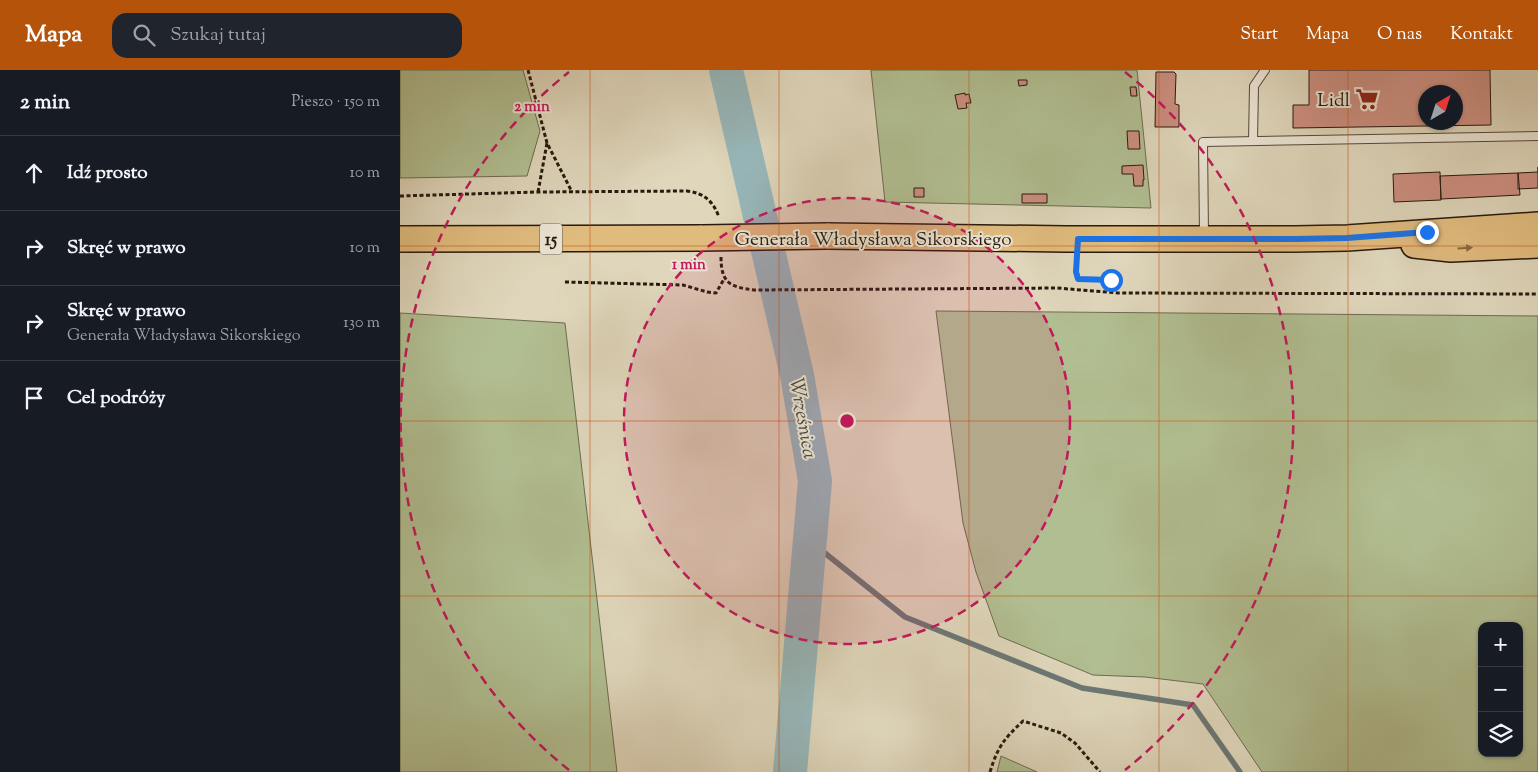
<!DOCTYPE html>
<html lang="pl">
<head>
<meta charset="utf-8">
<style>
  :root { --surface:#171b24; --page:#20242c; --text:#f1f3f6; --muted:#9ea1a6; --line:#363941; --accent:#b45309 }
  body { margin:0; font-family:"Sorts Mill Goudy",serif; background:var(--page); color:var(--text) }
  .controls { position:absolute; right:15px; bottom:15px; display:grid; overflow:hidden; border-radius:10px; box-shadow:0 1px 4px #0004 }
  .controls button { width:45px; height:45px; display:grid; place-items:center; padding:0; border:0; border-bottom:1px solid var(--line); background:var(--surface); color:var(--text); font:25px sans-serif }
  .compass { position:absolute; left:1018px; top:15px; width:45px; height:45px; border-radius:50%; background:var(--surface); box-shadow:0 1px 4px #0004; rotate:39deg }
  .stop { position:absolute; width:15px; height:15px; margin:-11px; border:4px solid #1a73e8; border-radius:50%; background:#fff }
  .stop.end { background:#1a73e8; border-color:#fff; box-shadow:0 1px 5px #0008 }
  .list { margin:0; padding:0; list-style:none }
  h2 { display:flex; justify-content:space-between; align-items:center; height:65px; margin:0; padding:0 20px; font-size:21px }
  h2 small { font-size:16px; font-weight:400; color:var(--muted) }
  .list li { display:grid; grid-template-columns:32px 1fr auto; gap:15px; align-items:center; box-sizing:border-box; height:75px; padding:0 20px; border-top:1px solid var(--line) }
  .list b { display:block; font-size:19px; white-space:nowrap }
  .list p { margin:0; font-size:16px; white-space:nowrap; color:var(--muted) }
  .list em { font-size:16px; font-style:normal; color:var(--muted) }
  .icon { flex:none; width:28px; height:28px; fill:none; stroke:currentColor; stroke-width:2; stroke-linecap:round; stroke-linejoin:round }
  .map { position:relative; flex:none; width:1138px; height:702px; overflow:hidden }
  header { display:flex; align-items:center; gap:30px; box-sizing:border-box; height:70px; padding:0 25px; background:var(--accent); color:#fff }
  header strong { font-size:24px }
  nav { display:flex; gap:28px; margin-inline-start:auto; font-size:18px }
  .search { width:350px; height:45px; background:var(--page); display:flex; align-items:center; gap:12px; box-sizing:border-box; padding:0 18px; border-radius:15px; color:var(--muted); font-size:19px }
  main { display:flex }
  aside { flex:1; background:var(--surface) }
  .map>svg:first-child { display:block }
</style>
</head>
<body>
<header>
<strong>Mapa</strong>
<div class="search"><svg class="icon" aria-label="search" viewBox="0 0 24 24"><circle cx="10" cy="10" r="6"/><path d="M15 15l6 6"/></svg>Szukaj tutaj</div>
<nav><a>Start</a><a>Mapa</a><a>O nas</a><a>Kontakt</a></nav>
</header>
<main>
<aside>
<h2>2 min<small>Pieszo · 150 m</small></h2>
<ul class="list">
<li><svg class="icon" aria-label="ahead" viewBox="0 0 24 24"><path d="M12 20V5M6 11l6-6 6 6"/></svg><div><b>Idź prosto</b></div><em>10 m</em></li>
<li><svg class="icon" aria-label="right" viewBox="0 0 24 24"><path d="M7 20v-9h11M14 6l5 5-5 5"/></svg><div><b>Skręć w prawo</b></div><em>10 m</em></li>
<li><svg class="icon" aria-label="right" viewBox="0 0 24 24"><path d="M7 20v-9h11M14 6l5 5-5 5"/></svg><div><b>Skręć w prawo</b><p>Generała Władysława Sikorskiego</p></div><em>130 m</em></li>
<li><svg class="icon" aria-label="arrive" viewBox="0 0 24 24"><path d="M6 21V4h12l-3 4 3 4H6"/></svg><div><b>Cel podróży</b></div></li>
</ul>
</aside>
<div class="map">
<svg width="1138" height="702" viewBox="0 0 1138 702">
  <rect width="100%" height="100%" fill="#dfd6bb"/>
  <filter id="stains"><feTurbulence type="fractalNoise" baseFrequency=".004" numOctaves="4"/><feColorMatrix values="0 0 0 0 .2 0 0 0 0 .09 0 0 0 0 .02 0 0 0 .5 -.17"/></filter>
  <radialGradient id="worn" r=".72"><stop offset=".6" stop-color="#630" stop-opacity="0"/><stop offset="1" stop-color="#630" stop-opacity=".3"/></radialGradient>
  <!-- green -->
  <path fill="#b1be91" stroke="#6d6c50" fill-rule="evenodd" d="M 0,0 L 123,0 L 140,61 L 127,106 L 0,108 Z
    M 471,0 L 737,0 L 751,138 L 485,132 Z
    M 536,241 L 1138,246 L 1138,702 L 862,702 L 803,614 L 745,607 L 693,605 L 599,566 L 576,502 L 563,453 ZM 1082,556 L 1119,556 L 1119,683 L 1082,683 Z
    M 0,243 L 165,253 L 217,702 L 0,702 Z
    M 601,686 L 637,702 L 597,702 Z"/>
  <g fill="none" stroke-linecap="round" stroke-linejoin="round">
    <!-- stream -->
    <path stroke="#6b7875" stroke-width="5.5" d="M 411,472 L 505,547 L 682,618 L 793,635 L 840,702"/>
    <!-- river -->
    <path stroke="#97b7ba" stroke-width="34" d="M 326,0 L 397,305 L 415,411 L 390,702"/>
  </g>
  <!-- building -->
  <path fill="#cc8f80" stroke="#29190e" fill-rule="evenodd" d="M 909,0 L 1090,0 L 1091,55 L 893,58 L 893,35 L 909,35 ZM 1026,22 L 1056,22 L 1056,52 L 1026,52 Z
    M 756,2 L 774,2 L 776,4 L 775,34 L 779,35 L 779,57 L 755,57 Z
    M 618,10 L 627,10 L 627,15 L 619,16 Z
    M 730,17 L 736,17 L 737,26 L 731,26 Z
    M 565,23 L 565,25 L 569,24 L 571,33 L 566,33 L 567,38 L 558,39 L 555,25 Z
    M 727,61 L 739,61 L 740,79 L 728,79 Z
    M 743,95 L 744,110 L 743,110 L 743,116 L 734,116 L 733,104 L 722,104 L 722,96 Z
    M 1138,97 L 1138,118 L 1118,119 L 1118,103 L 1138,102 Z
    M 1040,102 L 1041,130 L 994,132 L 993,104 Z
    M 1118,103 L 1120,125 L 1041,129 L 1040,106 Z
    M 514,118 L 524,118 L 524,127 L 514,127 Z
    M 622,124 L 647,124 L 647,133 L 622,133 Z"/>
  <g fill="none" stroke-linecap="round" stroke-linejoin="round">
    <defs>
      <path id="lane" d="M 853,71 L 854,16 L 865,0
        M 804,165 L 803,72 L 1138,66"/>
      <path id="primary" d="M 427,166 L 666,169 L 895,169 L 947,168 L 1138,155
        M 0,169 L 302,168
        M 1014,175 L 1051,179 L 1138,175"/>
    </defs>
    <!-- lane casing -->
    <use href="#lane" stroke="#564839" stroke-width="10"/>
    <!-- primary casing -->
    <use href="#primary" stroke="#29190e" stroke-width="28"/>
    <!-- path -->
    <path stroke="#29190e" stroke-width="3" stroke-dasharray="4 2.5" stroke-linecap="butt" d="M 128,0 L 147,73 L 172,122
      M 138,122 L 147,73
      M 0,126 L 138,122 L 287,121 C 304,123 313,131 319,147
      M 321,187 C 321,213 330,217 354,220 L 657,218 L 718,223 L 1138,224
      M 677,190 L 678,209 L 711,211
      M 165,212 L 283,215 L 307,222 L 316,223 L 324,209
      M 590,702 C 598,676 604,669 623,651 L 661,663 L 675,673 L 700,702"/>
    <!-- lane -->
    <use href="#lane" stroke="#eae4d3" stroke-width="8"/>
    <!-- primary -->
    <use href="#primary" stroke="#e0bb7e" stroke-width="25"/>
    <defs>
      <path id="primary-bridge" d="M 302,168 L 427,166"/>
    </defs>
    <!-- primary-bridge casing -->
    <use href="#primary-bridge" stroke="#29190e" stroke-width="28" stroke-linecap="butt"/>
    <!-- primary-bridge -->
    <use href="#primary-bridge" stroke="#e0bb7e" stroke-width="25"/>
  </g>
  <!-- one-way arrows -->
  <defs><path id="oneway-solid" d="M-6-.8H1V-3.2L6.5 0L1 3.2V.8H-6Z" transform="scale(1.25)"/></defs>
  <use fill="#846a46" href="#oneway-solid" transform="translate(1065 178) rotate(-3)"/>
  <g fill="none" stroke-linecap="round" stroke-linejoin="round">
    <!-- route -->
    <path stroke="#1a73e8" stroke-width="6" d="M 711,210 L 678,209 L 676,202 L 678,169 L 896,169 L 947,168 L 1027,162"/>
  </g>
  <!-- grid -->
  <path fill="none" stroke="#cb4f0c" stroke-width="1" stroke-opacity="0.55" d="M 190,0 L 190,702M 379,0 L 379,702M 569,0 L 569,702M 759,0 L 759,702M 948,0 L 948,702M 0,176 L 1138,176M 0,351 L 1138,351M 0,526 L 1138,526"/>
  <!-- distance rings -->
  <circle cx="447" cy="351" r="223" fill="#c2185b" fill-opacity=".12"/>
  <g fill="none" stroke="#c2185b" stroke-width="2.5" stroke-dasharray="9 6">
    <circle cx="447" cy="351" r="223"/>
    <path d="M169 700A446 446 0 0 1 169 2M725 2A446 446 0 0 1 725 700"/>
  </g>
  <!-- icons -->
  <defs>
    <symbol id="supermarket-bare" viewBox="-9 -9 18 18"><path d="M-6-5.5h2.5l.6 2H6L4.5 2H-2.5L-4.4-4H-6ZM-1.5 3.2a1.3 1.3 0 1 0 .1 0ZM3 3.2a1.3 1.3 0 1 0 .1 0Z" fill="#8f2418" stroke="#eae4d3" stroke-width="2.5" paint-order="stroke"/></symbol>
  </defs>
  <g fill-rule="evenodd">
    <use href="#supermarket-bare" x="951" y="13" width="32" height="32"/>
  </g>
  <g text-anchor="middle" stroke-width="4" stroke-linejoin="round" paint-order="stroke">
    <!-- shield labels -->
    <rect fill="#eae4d3" stroke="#635649" stroke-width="1" x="140" y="153.5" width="22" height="31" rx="4"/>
    <g font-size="18" font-weight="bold" fill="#29190e">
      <text x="151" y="175">15</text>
    </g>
    <!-- poi labels -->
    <g font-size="19" fill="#29190e" stroke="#eae4d3" text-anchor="end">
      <text x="950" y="36">Lidl</text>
    </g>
    <!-- street labels -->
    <g font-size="19" fill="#29190e" stroke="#eae4d3">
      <text x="473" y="175">Generała Władysława Sikorskiego</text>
    </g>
    <!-- water labels -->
    <g font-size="20" font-style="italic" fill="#4a4842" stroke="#eae4d3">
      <text transform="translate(404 348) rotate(80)" y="7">Wrześnica</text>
    </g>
  </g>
  <circle cx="447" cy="351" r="8" fill="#c2185b" stroke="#eae4d3" stroke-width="2.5"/>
  <g font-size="15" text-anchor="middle" font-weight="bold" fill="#c2185b" stroke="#eae4d3" stroke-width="4" stroke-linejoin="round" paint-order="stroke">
    <text x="132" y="41">2 min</text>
    <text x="289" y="199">1 min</text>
  </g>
  <rect width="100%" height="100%" filter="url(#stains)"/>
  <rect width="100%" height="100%" fill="url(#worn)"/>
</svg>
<div class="controls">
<button>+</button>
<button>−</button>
<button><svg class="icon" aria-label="layers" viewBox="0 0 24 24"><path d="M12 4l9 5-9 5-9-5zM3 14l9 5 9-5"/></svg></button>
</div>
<svg class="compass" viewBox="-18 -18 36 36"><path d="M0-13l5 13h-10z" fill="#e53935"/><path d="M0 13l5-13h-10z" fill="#9ea1a6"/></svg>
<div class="stop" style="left:711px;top:210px"></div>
<div class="stop end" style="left:1027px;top:162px"></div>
</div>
</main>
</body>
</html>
